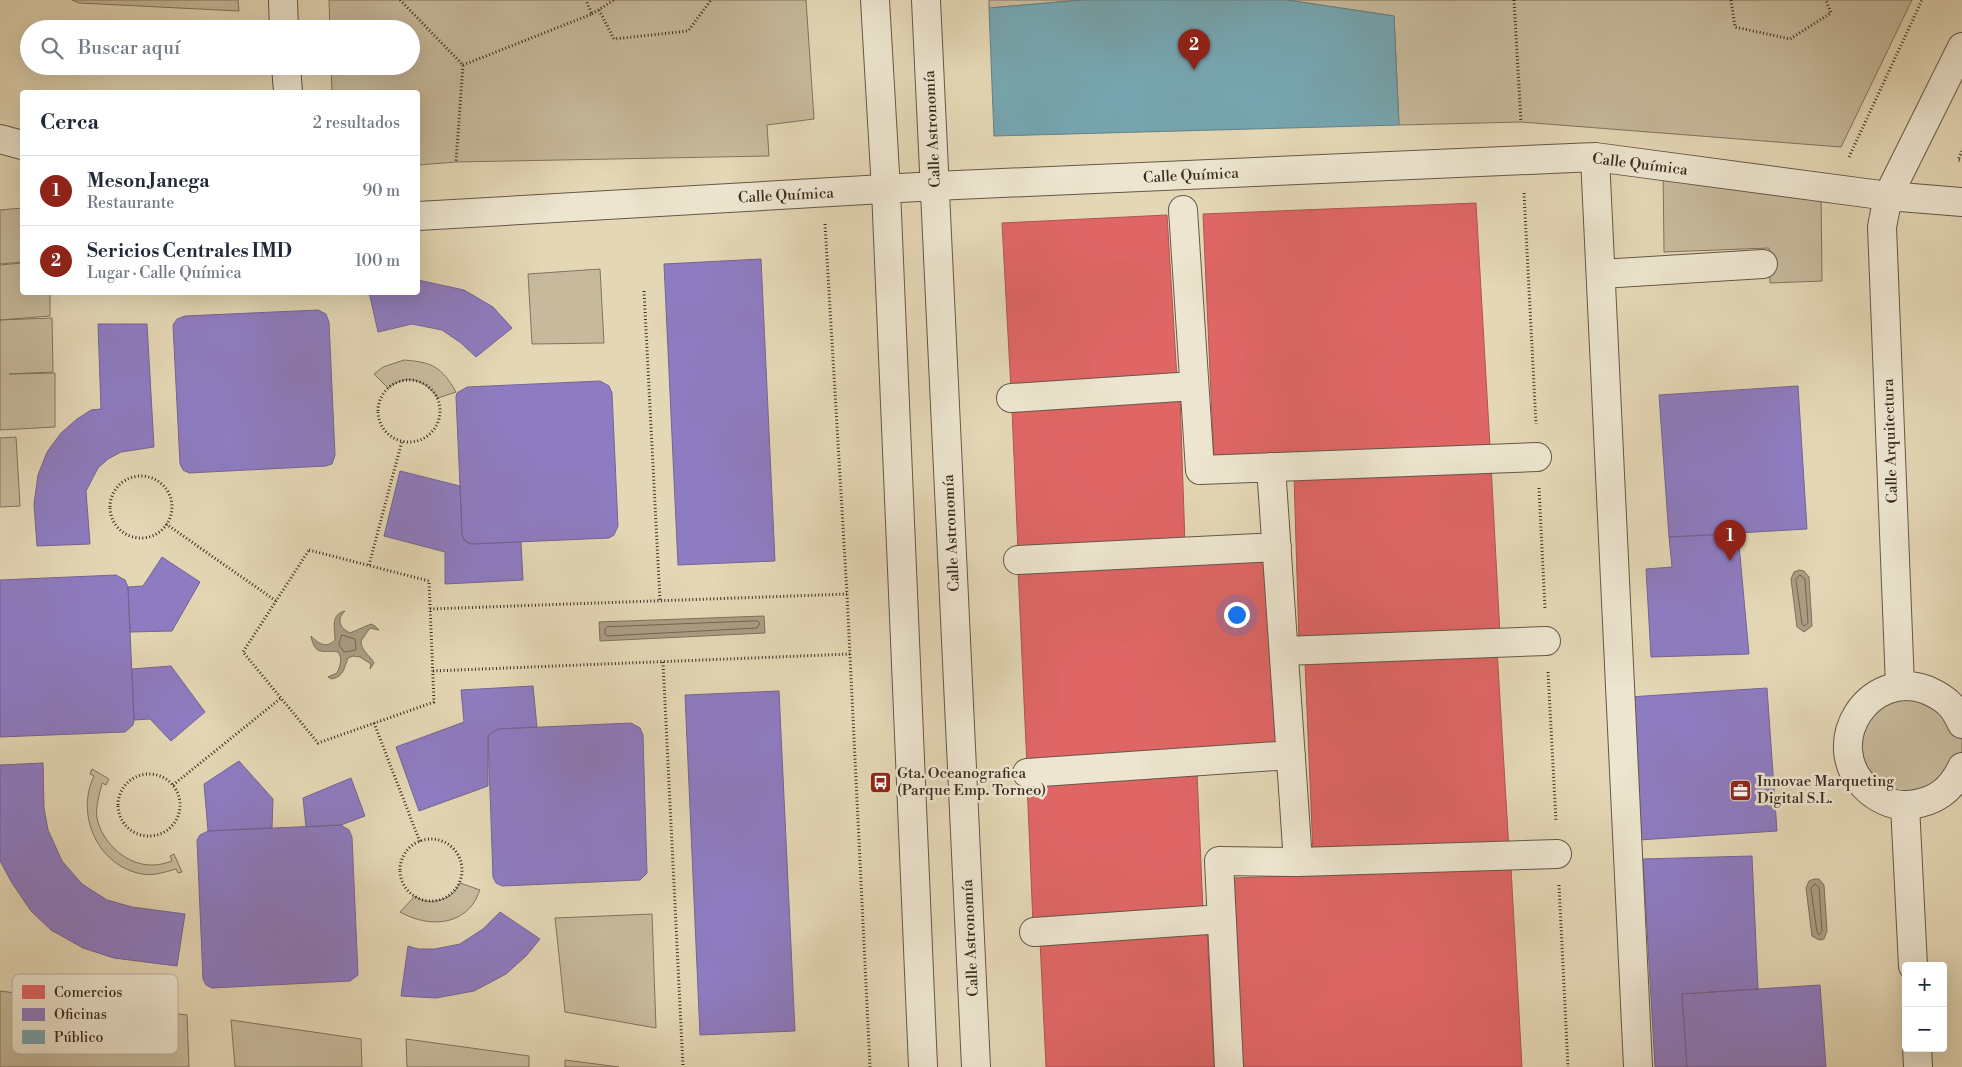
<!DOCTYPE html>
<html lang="es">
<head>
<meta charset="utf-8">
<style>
  :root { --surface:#fff; --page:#f2f2f3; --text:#1f2937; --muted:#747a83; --line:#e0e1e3; --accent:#8f2418 }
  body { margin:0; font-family:"Libre Bodoni",serif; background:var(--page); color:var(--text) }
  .controls { position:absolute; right:15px; bottom:15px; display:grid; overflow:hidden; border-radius:5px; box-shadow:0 5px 20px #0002 }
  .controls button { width:45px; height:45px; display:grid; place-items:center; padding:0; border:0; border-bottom:1px solid var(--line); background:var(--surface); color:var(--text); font:25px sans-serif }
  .you { position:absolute; left:1236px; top:614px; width:18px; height:18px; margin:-12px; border:4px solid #fff; border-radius:50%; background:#1a73e8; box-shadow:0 0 0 8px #1a73e833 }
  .badge { display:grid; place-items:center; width:32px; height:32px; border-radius:50%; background:var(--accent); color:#fff; font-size:16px; font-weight:700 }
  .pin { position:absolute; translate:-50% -41px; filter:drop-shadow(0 1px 2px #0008) }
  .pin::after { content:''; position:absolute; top:26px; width:18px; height:15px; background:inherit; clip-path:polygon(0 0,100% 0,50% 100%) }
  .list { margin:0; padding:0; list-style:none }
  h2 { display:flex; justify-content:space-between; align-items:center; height:65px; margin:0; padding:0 20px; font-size:21px }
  h2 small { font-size:16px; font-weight:400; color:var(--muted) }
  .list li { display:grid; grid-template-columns:32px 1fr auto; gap:15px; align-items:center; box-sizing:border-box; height:70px; padding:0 20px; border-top:1px solid var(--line) }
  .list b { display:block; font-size:19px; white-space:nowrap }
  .list p { margin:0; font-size:16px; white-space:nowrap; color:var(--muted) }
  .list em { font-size:16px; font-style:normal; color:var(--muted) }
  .icon { flex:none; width:28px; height:28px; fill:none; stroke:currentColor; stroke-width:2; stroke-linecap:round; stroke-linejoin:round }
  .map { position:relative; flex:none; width:1962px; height:1067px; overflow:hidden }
  .search { position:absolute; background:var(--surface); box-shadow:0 5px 20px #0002; left:20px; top:20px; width:400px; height:55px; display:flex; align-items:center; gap:12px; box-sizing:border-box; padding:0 18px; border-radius:28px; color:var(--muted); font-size:19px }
  .panel { position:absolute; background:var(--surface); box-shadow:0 5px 20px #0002; left:20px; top:90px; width:400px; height:205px; border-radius:5px }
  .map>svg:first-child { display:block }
</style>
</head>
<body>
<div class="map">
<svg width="1962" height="1067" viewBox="0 0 1962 1067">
  <rect width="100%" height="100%" fill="#e4d7b5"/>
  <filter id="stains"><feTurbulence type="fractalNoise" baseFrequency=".004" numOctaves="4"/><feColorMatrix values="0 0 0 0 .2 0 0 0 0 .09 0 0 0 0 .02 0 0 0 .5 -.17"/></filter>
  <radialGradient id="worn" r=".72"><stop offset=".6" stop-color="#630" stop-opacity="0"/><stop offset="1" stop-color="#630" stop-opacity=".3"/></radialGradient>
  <!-- green -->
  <path fill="#c7ba9c" stroke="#81735f" d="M 72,0 L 238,0 L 239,11 L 79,3 Z
    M 329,0 L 806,0 L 814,119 L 767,125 L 769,156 L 456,162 L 418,165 L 418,92 L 332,92 L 331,66 L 411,66 L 411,29 L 330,29 Z
    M 989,0 L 1083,0 L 989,8 Z
    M 1287,0 L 1912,0 L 1841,147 L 1521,122 L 1399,125 L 1394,16 Z
    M 1663,166 L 1821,187 L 1822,281 L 1770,283 L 1769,248 L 1664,252 Z
    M 22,208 L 22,262 L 0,264 L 0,210 Z
    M 22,263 L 22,292 L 50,293 L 50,316 L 0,320 L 0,265 Z
    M 600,269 L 604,343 L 532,344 L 528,274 Z
    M 52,318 L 53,372 L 9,374 L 55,373 L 55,427 L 0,430 L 0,320 Z
    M 404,360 C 432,362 442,367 456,392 L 438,398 C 424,379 407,373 388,388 L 374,374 L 383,367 Z
    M 16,437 L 20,506 L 0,507 L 0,438 Z
    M 1900,686 L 1962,724 L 1962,767 L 1942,794 L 1871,794 L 1849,730 Z
    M 92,769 L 109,779 L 106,785 L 102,783 C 100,793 95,807 97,818 C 102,843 127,866 153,865 C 160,865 166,863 172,861 L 170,856 L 174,854 L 182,872 L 178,873 L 176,869 C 165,872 154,876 142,874 C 98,866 75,815 94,776 L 90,774 Z
    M 460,883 L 480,890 C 478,894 476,900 473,904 C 455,928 423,925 400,912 L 415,896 C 425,905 444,902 453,893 C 456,890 458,886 460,883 Z
    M 652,914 L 656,1028 L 565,1012 L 555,918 Z
    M 0,991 L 187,1015 L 189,1067 L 0,1067 Z
    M 231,1020 L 361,1039 L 362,1067 L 235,1067 Z
    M 406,1039 L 529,1056 L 529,1067 L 407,1067 Z
    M 565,1060 L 619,1067 L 565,1067 Z"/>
  <!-- water -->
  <path fill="#ab9d83" stroke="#7e705c" d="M 1799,570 L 1804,571 L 1809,577 L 1812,626 L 1804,632 L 1797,627 L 1791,579 L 1794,572 Z
    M 345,611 C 336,620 340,628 350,633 L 371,624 L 375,626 L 379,630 L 370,628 L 361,641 C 361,651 370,655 374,663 L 370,669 L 371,664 L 360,657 L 353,656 L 348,658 C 344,668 344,676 332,679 L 328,677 L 337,673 C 340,666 343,659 338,652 C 325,649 315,658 311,636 C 319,644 326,649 335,640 C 335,629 330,614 345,611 Z
    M 764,616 L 765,633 L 600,641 L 599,622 Z
    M 1814,879 L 1819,879 L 1824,885 L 1827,931 L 1824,939 L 1819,940 L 1812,936 L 1806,888 L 1809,881 Z"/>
  <!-- shops -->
  <path fill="#e06666" stroke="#ae5552" d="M 1476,203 L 1490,447 L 1214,461 L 1203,214 Z
    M 1167,215 L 1177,379 L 1011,390 L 1002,223 Z
    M 1180,397 L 1185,544 L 1018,551 L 1012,410 Z
    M 1491,465 L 1500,635 L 1299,643 L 1294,475 Z
    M 1264,556 L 1276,748 L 1027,766 L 1018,570 Z
    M 1497,649 L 1509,850 L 1313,854 L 1305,662 Z
    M 1197,773 L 1203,911 L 1033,924 L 1027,782 Z
    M 1511,868 L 1522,1067 L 1242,1067 L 1234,878 Z
    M 1207,929 L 1214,1067 L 1046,1067 L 1040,941 Z"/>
  <!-- offices -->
  <path fill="#8e7cc3" stroke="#756493" d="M 761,259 L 775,561 L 678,565 L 664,264 Z
    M 418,280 L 464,290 L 493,307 L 512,328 L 476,357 L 461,343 L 442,330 L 412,324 L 378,332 L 369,292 L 418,292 Z
    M 318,310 L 326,314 L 329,322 L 335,455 L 332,464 L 326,466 L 189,473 L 183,470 L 180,464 L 173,325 L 177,319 L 185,316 Z
    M 98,324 L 147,324 L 154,447 L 121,452 L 108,459 L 98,468 L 86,491 L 90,544 L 37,546 L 34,504 L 38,475 L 47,452 L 61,433 L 77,419 L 91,410 L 101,409 Z
    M 600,381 L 609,386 L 612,393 L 618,526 L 614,535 L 609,538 L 471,544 L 465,541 L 462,535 L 460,486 L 456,397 L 457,393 L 467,387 Z
    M 1798,386 L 1807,529 L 1669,537 L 1659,395 Z
    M 400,471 L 460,486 L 462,535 L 465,541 L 471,544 L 521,542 L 523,580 L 445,584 L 445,552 L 384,536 Z
    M 1738,534 L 1749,654 L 1651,657 L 1646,569 L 1672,567 L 1669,537 Z
    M 162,557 L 200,582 L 172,631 L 130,632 L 128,587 L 143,586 Z
    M 116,575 L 125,580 L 128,587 L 134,720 L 133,725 L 125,732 L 0,737 L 0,580 Z
    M 171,666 L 205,712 L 171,741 L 150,719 L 134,720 L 132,669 Z
    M 533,686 L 537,727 L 498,729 L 488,735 L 488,786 L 419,811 L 396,747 L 464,722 L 461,690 Z
    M 1767,688 L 1777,831 L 1639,840 L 1629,697 Z
    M 779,691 L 795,1031 L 700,1035 L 685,695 Z
    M 631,723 L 640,728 L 643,735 L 647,873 L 640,880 L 502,886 L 496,883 L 493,877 L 488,735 L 498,729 Z
    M 239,761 L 273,799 L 272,828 L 208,831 L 204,784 Z
    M 43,763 L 44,808 L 48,830 L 62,861 L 82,884 L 107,900 L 132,907 L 185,914 L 177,966 L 114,958 L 83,948 L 51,930 L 31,911 L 12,883 L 0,861 L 0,765 Z
    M 351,778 L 365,816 L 341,825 L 306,827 L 303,798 Z
    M 341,825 L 349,830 L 352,837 L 358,975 L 350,981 L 212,988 L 206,985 L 203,979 L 197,840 L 200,835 L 208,831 Z
    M 1752,856 L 1758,989 L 1682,994 L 1687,1067 L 1655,1067 L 1643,859 Z
    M 500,912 L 540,939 L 526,956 L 506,974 L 474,991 L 436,998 L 401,996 L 408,946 L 418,949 L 435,949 L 460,944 L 483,929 Z
    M 1820,985 L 1826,1067 L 1687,1067 L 1682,994 Z"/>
  <!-- public -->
  <path fill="#76a5af" stroke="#648185" d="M 1083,0 L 1287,0 L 1394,16 L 1399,125 L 994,136 L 989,8 Z"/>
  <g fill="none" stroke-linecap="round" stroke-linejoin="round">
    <!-- shore -->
    <path stroke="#736452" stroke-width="1" d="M 1800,575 L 1805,579 L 1808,623 L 1805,626 L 1802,624 L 1796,580 Z
      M 757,621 L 760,623 L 757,628 L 607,636 L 605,634 L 605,629 L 607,627 Z
      M 342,635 L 355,639 L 356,650 L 344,652 L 339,645 Z
      M 1815,884 L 1819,887 L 1822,931 L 1819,935 L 1817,932 L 1811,889 Z"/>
    <defs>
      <path id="minor" d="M 283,0 L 284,29
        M 875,0 L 886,190 L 923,1067
        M 926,0 L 976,1067
        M 286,66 L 288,92
        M 0,139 L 22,145
        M 1595,157 L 1638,1067
        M 1183,210 L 1200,470 L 1537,457
        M 418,216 L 935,186 L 1595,157 L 1888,196 L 1962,202
        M 1601,274 L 1763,264
        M 1011,398 L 1194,386
        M 1271,467 L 1298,862 L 1557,854
        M 1018,560 L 1277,547
        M 1284,651 L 1546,641
        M 1900,686 L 1882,227 L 1888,196 L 1962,47
        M 1962,724 C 1959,718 1956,712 1952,707 C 1946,699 1936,694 1927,690 C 1869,668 1821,743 1865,787 C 1876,798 1893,807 1909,805 C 1935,802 1951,791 1962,767
        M 1027,773 L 1291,755
        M 1905,805 L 1913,966
        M 1034,932 L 1222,919
        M 1917,1048 L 1918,1067
        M 1229,1067 L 1219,861 L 1298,862"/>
    </defs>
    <!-- minor casing -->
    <use href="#minor" stroke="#655747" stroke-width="30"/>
    <!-- path -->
    <path stroke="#3b2c22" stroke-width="3" stroke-dasharray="1 2.5" stroke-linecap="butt" d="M 400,0 L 463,65 L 456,162
      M 1514,0 L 1521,122
      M 1731,0 L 1735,27 L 1790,39 L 1831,13 L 1826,0
      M 599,10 L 614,39 L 688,31 L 711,0
      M 592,14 L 614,0
      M 463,65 L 592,14 L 586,0
      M 1962,151 L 1958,160 L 1962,161
      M 1849,157 L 1922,0
      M 1524,193 L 1536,424
      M 825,224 L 847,594 L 870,1067
      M 644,291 L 660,601
      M378 411a31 31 0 1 1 62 0a31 31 0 1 1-62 0Z
      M110 507a31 31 0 1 1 62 0a31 31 0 1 1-62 0Z
      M 1539,488 L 1545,609
      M 166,524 L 276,601
      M 309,550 L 429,581 L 434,702 L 318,743 L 243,652 Z
      M 369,565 L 402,441
      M 430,609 L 847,594
      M 663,662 L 683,1067
      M 433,671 L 850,654
      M 1548,672 L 1556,821
      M 374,723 L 420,842
      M118 805a31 31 0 1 1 62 0a31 31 0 1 1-62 0Z
      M 173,785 L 281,698
      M400 870a31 31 0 1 1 62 0a31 31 0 1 1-62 0Z
      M 1559,885 L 1568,1067"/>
    <!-- minor -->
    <use href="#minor" stroke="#ede5cf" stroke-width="28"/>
  </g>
  <!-- icons -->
  <defs>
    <symbol id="bus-square" viewBox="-11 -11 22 22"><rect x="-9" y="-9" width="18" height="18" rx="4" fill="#8f2418" stroke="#ede5cf"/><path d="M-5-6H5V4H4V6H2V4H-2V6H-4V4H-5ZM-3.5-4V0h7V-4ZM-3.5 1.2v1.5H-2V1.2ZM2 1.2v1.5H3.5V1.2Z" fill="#fff"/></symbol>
    <symbol id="office-square" viewBox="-11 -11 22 22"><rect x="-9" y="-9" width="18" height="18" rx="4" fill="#8f2418" stroke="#ede5cf"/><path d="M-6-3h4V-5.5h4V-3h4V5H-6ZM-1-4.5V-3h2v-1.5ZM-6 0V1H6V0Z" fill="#fff"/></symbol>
  </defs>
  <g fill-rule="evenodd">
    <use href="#bus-square" x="868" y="770" width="25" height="25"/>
    <use href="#office-square" x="1728" y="778" width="25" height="25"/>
  </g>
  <g text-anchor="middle" stroke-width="5" stroke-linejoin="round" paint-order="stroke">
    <!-- street labels -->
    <g font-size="15" fill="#3b2c22" stroke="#ede5cf">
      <text transform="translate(932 129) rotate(-93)" y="5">Calle Astronomía</text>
      <text transform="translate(1640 164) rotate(7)" y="5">Calle Química</text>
      <text transform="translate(1191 175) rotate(-3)" y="5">Calle Química</text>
      <text transform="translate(786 195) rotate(-3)" y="5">Calle Química</text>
      <text transform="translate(1890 441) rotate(-92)" y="5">Calle Arquitectura</text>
      <text transform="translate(951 533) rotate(-93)" y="5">Calle Astronomía</text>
      <text transform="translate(970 938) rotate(-93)" y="5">Calle Astronomía</text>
    </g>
    <!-- poi labels -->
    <g font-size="15" fill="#3b2c22" stroke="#ede5cf" text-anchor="start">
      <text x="897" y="778">Gta. Oceanografica<tspan x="897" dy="17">(Parque Emp. Torneo)</tspan></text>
      <text x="1757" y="786">Innovae Marqueting<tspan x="1757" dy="17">Digital S.L.</tspan></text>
    </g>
  </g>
  <!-- legend -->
  <rect x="12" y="974" width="166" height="80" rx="8" fill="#ede5cf" stroke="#b8ae9b" stroke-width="1"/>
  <rect x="22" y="985" width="23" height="14" fill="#e06666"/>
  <rect x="22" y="1008" width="23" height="13" fill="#8e7cc3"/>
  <rect x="22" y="1030" width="23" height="14" fill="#76a5af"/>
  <g font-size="14" fill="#3b2c22">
    <text x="54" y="997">Comercios</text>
    <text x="54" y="1019">Oficinas</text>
    <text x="54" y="1042">Público</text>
  </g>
  <rect width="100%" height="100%" filter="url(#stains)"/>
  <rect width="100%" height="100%" fill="url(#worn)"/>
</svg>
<div class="controls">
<button>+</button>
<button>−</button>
</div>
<div class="you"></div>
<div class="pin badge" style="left:1730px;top:561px">1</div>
<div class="pin badge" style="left:1194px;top:70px">2</div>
<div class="search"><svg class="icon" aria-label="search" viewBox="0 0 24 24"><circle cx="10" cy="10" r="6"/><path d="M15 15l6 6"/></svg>Buscar aquí</div>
<section class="panel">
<h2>Cerca<small>2 resultados</small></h2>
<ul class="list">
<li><span class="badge">1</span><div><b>Meson Janega</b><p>Restaurante</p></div><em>90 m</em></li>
<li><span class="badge">2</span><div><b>Sericios Centrales IMD</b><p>Lugar · Calle Química</p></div><em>100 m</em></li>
</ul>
</section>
</div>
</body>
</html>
